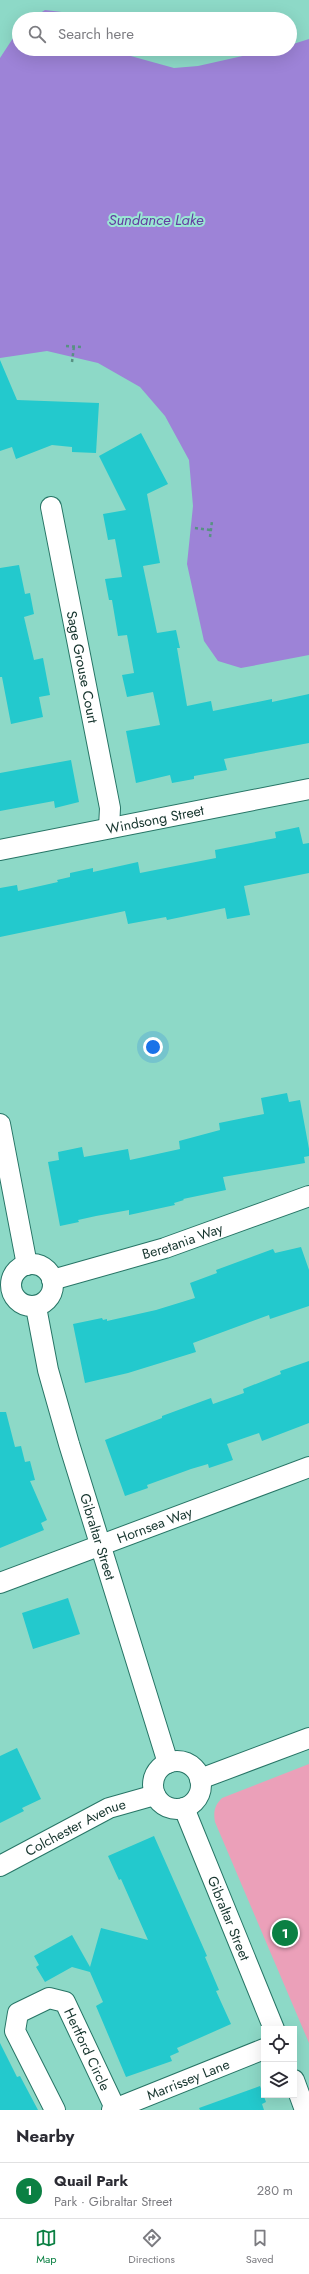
<!DOCTYPE html>
<html lang="en">
<head>
<meta charset="utf-8">
<style>
  :root { --surface:#fff; --page:#f7f7f7; --text:#2b2b33; --muted:#7c7c81; --line:#e1e1e2; --accent:#0b8043 }
  body { margin:0; font-family:Jost,sans-serif; background:var(--page); color:var(--text) }
  .controls { position:absolute; right:12px; bottom:12px; display:grid; overflow:hidden; border-radius:0px; box-shadow:0 4px 16px #0002 }
  .controls button { width:36px; height:36px; display:grid; place-items:center; padding:0; border:0; border-bottom:1px solid var(--line); background:var(--surface); color:var(--text); font:20px sans-serif }
  .you { position:absolute; left:153px; top:1047px; width:14px; height:14px; margin:-10px; border:3px solid #fff; border-radius:50%; background:#1a73e8; box-shadow:0 0 0 6px #1a73e833 }
  .badge { display:grid; place-items:center; width:26px; height:26px; border-radius:50%; background:var(--accent); color:#fff; font-size:13px; font-weight:700 }
  .pin { position:absolute; translate:-50% -50%; border:2px solid #fff; box-shadow:0 1px 4px #0006 }
  .list { margin:0; padding:0; list-style:none }
  h2 { display:flex; justify-content:space-between; align-items:center; height:52px; margin:0; padding:0 16px; font-size:17px }
  h2 small { font-size:13px; font-weight:400; color:var(--muted) }
  .list li { display:grid; grid-template-columns:26px 1fr auto; gap:12px; align-items:center; box-sizing:border-box; height:56px; padding:0 16px; border-top:1px solid var(--line) }
  .list b { display:block; font-size:15px; white-space:nowrap }
  .list p { margin:0; font-size:13px; white-space:nowrap; color:var(--muted) }
  .list em { font-size:13px; font-style:normal; color:var(--muted) }
  .icon { flex:none; width:22px; height:22px; fill:none; stroke:currentColor; stroke-width:2; stroke-linecap:round; stroke-linejoin:round }
  .map { position:relative; flex:none; width:309px; height:2110px; overflow:hidden }
  .search { position:absolute; background:var(--surface); box-shadow:0 4px 16px #0002; left:12px; right:12px; top:12px; height:44px; display:flex; align-items:center; gap:10px; box-sizing:border-box; padding:0 14px; border-radius:22px; color:var(--muted); font-size:15px }
  .sheet { height:108px; background:var(--surface) }
  nav { display:flex; justify-content:space-around; align-items:center; box-sizing:border-box; height:56px; border-top:1px solid var(--line); background:var(--surface); font-size:11px; color:var(--muted) }
  nav a { display:grid; justify-items:center; gap:2px }
  nav .on { color:var(--accent) }
  .map>svg:first-child { display:block }
</style>
</head>
<body>
<div class="map">
<svg width="309" height="2110" viewBox="0 0 309 2110">
  <rect width="100%" height="100%" fill="#8dd9c7"/>
  <!-- green -->
  <path fill="#eba0b9" d="M 309,1764 L 309,2043 L 215,1822 C 213,1811 215,1805 222,1798 Z"/>
  <!-- water -->
  <path fill="#9d83d7" d="M 45,10 L 70,13 L 79,19 L 31,19 Z
    M 19,29 L 19,49 L 119,49 L 127,55 L 174,68 L 198,66 L 274,49 L 290,49 L 290,45 L 309,39 L 309,655 L 241,668 L 218,661 L 204,641 L 187,564 L 193,506 L 189,460 L 165,416 L 140,387 L 98,363 L 47,351 L 0,358 L 0,58 Z"/>
  <!-- building -->
  <path fill="#23c9cd" d="M 0,360 L 17,400 L 99,403 L 96,453 L 72,452 L 72,447 L 52,445 L 16,459 L 12,447 L 0,451 Z
    M 141,433 L 168,484 L 147,494 L 160,563 L 143,566 L 157,633 L 176,630 L 180,648 L 177,648 L 187,706 L 211,701 L 213,711 L 272,699 L 272,702 L 309,694 L 309,743 L 224,759 L 227,770 L 194,776 L 194,779 L 172,783 L 170,775 L 136,783 L 126,731 L 160,725 L 153,692 L 127,697 L 122,675 L 134,673 L 127,635 L 118,636 L 112,600 L 109,600 L 105,579 L 122,577 L 115,539 L 108,540 L 103,514 L 126,510 L 99,456 Z
    M 19,565 L 25,594 L 30,593 L 34,614 L 24,617 L 34,660 L 43,658 L 50,695 L 39,697 L 43,717 L 11,724 L 2,677 L 0,677 L 0,568 Z
    M 71,760 L 79,802 L 55,808 L 54,801 L 0,811 L 0,773 Z
    M 299,827 L 303,844 L 309,843 L 309,873 L 244,886 L 250,915 L 227,919 L 225,908 L 167,920 L 166,917 L 128,924 L 125,911 L 0,937 L 0,888 L 17,885 L 18,891 L 58,882 L 57,880 L 70,877 L 70,873 L 93,868 L 93,872 L 138,862 L 140,873 L 216,858 L 215,850 L 276,838 L 275,832 Z
    M 287,1093 L 289,1102 L 300,1100 L 309,1149 L 309,1156 L 304,1157 L 305,1163 L 223,1177 L 226,1190 L 183,1199 L 184,1200 L 174,1203 L 175,1205 L 129,1215 L 129,1210 L 96,1216 L 78,1220 L 79,1222 L 60,1226 L 48,1162 L 59,1160 L 58,1152 L 82,1147 L 84,1157 L 128,1149 L 130,1160 L 180,1149 L 179,1141 L 220,1130 L 219,1123 L 264,1114 L 261,1098 Z
    M 301,1247 L 309,1270 L 309,1306 L 270,1319 L 269,1315 L 193,1343 L 196,1352 L 128,1373 L 85,1383 L 73,1324 L 102,1318 L 103,1320 L 107,1319 L 107,1321 L 156,1310 L 195,1298 L 190,1283 L 217,1273 L 216,1270 L 273,1249 L 275,1253 Z
    M 309,1361 L 309,1423 L 262,1441 L 259,1433 L 227,1444 L 233,1460 L 209,1468 L 208,1464 L 191,1469 L 147,1485 L 148,1488 L 125,1496 L 105,1440 L 162,1418 L 162,1416 L 211,1398 L 213,1404 L 244,1393 L 243,1389 L 281,1374 L 280,1371 Z
    M 0,1412 L 6,1412 L 15,1447 L 21,1446 L 25,1462 L 30,1461 L 35,1480 L 30,1481 L 47,1520 L 41,1523 L 44,1530 L 0,1548 Z
    M 68,1598 L 80,1634 L 33,1649 L 22,1613 Z
    M 17,1748 L 41,1799 L 22,1808 L 24,1811 L 0,1823 L 0,1756 Z
    M 154,1836 L 207,1956 L 205,1957 L 219,1990 L 216,1991 L 231,2024 L 177,2048 L 179,2052 L 170,2056 L 172,2061 L 126,2077 L 96,2006 L 103,2002 L 90,1972 L 72,1967 L 45,1982 L 36,1967 L 39,1965 L 34,1956 L 72,1935 L 90,1967 L 101,1928 L 148,1940 L 121,1879 L 119,1880 L 108,1856 Z
    M 0,2043 L 17,2077 L 20,2076 L 38,2110 L 0,2110 Z
    M 260,2086 L 266,2102 L 262,2104 L 264,2110 L 200,2110 L 199,2108 Z"/>
  <g fill="none" stroke-linecap="round" stroke-linejoin="round">
    <defs>
      <g id="street">
        <path id="s1" d="M 51,507 L 110,808 L 109,828"/>
        <path id="s2" d="M 0,850 L 309,789"/>
        <path d="M 0,1124 L 27,1265"/>
        <circle cx="32" cy="1285" r="21"/>
        <path id="s3" d="M 52,1280 L 165,1248 L 309,1196"/>
        <path id="s4" d="M 36,1307 L 48,1370 L 69,1444 L 168,1763"/>
        <path id="s5" d="M 0,1583 L 309,1467"/>
        <circle cx="177" cy="1785" r="24"/>
        <path d="M 200,1779 L 309,1738"/>
        <path id="s6" d="M 184,1808 L 274,2029"/>
        <path id="s7" d="M 0,1866 L 109,1808 L 155,1795"/>
        <path d="M 294,2080 L 305,2110"/>
        <path id="s8" d="M 55,2110 L 15,2031 L 18,2013 L 49,1998 L 65,2002 L 115,2108"/>
        <path id="s9" d="M 112,2110 L 264,2049"/>
      </g>
    </defs>
    <!-- street casing -->
    <use href="#street" stroke="#277566" stroke-width="22"/>
    <!-- path -->
    <path stroke="#589183" stroke-width="2.5" stroke-dasharray="3 3" stroke-linecap="butt" d="M 66,346 L 81,347
      M 72,362 L 74,346
      M 195,528 L 210,530
      M 210,537 L 212,521"/>
    <!-- street -->
    <use href="#street" stroke="#fff" stroke-width="20"/>
  </g>
  <g text-anchor="middle" stroke-width="4" stroke-linejoin="round" paint-order="stroke">
    <!-- street labels -->
    <g font-size="14" fill="#16352e" stroke="#9ae6d4">
      <text dy="5" stroke="none"><textPath href="#s1" startOffset="163">Sage Grouse Court</textPath></text>
      <text dy="5" stroke="none"><textPath href="#s2" startOffset="158">Windsong Street</textPath></text>
      <text dy="5" stroke="none"><textPath href="#s3" startOffset="136">Beretania Way</textPath></text>
      <text dy="5" stroke="none"><textPath href="#s5" startOffset="165">Hornsea Way</textPath></text>
      <text dy="5" stroke="none"><textPath href="#s4" startOffset="238">Gibraltar Street</textPath></text>
      <text dy="5" stroke="none"><textPath href="#s7" startOffset="85">Colchester Avenue</textPath></text>
      <text dy="5" stroke="none"><textPath href="#s6" startOffset="119">Gibraltar Street</textPath></text>
      <text dy="5" stroke="none"><textPath href="#s8" startOffset="210">Hertford Circle</textPath></text>
      <text dy="5" stroke="none"><textPath href="#s9" startOffset="82">Marrissey Lane</textPath></text>
    </g>
    <!-- water labels -->
    <g font-size="15" font-style="italic" fill="#633da0" stroke="#9ae6d4">
      <text x="156" y="225">Sundance Lake</text>
    </g>
  </g>
</svg>
<div class="controls">
<button><svg class="icon" aria-label="locate" viewBox="0 0 24 24"><circle cx="12" cy="12" r="6"/><path d="M12 2v4M12 18v4M2 12h4M18 12h4"/></svg></button>
<button><svg class="icon" aria-label="layers" viewBox="0 0 24 24"><path d="M12 4l9 5-9 5-9-5zM3 14l9 5 9-5"/></svg></button>
</div>
<div class="you"></div>
<div class="pin badge" style="left:285px;top:1933px">1</div>
<div class="search"><svg class="icon" aria-label="search" viewBox="0 0 24 24"><circle cx="10" cy="10" r="6"/><path d="M15 15l6 6"/></svg>Search here</div>
</div>
<section class="sheet">
<h2>Nearby<small></small></h2>
<ul class="list">
<li><span class="badge">1</span><div><b>Quail Park</b><p>Park · Gibraltar Street</p></div><em>280 m</em></li>
</ul>
</section>
<nav>
<a class="on"><svg class="icon" aria-label="map" viewBox="0 0 24 24"><path d="M3 6l6-2 6 2 6-2v14l-6 2-6-2-6 2zM9 4v14M15 6v14"/></svg>Map</a>
<a><svg class="icon" aria-label="directions" viewBox="0 0 24 24"><path d="M12 3l9 9-9 9-9-9zM9 14v-3h6M13 9l2 2-2 2"/></svg>Directions</a>
<a><svg class="icon" aria-label="saved" viewBox="0 0 24 24"><path d="M7 4h10v16l-5-4-5 4z"/></svg>Saved</a>
</nav>
</body>
</html>
